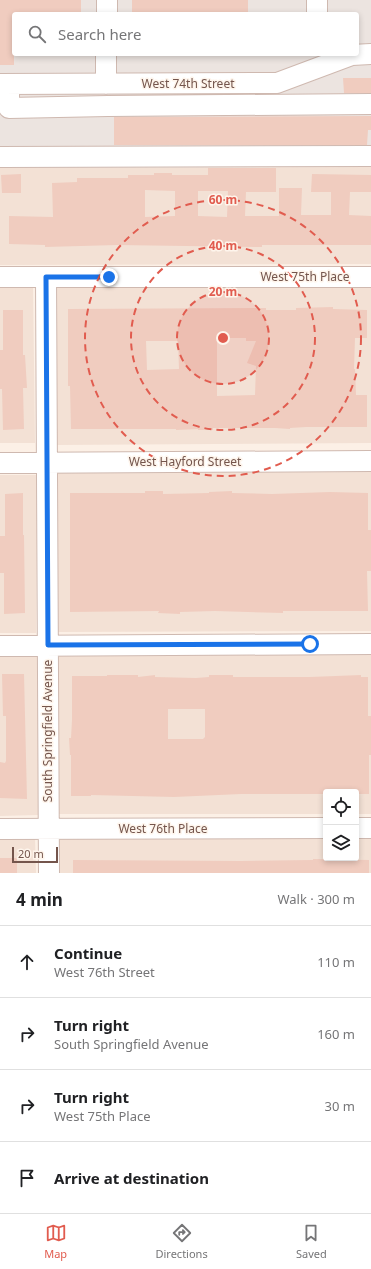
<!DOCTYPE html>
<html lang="en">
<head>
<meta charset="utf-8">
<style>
  :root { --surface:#fff; --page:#f6f6f6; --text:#202124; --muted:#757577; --line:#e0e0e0; --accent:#e15c4f }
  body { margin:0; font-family:"Noto Sans",sans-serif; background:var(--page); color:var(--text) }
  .controls { position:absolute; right:12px; bottom:12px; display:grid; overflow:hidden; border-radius:4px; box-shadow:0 2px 6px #0003 }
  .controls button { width:36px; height:36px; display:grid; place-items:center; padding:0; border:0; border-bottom:1px solid var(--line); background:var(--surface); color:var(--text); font:20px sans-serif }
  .scale { position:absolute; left:12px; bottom:10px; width:46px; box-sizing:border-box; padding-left:4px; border:2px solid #74554c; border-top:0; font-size:11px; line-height:14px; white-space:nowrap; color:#74554c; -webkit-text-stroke:3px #fef5ec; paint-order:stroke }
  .stop { position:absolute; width:12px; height:12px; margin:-9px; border:3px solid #1a73e8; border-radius:50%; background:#fff }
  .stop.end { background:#1a73e8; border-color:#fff; box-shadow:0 1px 4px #0008 }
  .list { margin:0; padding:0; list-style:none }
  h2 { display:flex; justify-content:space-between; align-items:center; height:52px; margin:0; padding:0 16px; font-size:17px }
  h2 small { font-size:13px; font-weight:400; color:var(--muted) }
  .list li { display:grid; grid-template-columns:26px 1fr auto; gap:12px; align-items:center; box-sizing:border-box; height:72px; padding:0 16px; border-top:1px solid var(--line) }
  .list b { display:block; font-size:15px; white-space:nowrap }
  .list p { margin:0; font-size:13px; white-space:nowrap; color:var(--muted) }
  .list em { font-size:13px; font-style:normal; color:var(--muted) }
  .icon { flex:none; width:22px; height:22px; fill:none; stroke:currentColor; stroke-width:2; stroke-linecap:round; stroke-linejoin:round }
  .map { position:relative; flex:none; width:371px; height:873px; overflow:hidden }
  .search { position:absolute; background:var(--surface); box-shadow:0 2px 6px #0003; left:12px; right:12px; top:12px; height:44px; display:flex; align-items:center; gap:10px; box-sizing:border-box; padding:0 14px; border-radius:4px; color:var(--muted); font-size:15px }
  .sheet { height:340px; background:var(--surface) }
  nav { display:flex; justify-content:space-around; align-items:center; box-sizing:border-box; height:56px; border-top:1px solid var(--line); background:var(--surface); font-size:11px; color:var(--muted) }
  nav a { display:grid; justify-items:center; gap:2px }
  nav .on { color:var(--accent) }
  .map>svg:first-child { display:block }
</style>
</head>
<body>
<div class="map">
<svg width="371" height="873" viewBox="0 0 371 873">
  <rect width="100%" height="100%" fill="#fcf0e6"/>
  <!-- residential -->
  <path fill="#f3e1d5" d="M 371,167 L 371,264 L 0,265 L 0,168 Z
    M 0,284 L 33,284 L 35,443 L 0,443 Z
    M 57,284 L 371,284 L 371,443 L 57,445 Z
    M 371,472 L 371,631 L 58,632 L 58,473 Z
    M 0,475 L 37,475 L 36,633 L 0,633 Z
    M 0,653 L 38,653 L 38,815 L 0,816 Z
    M 59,653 L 371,653 L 371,814 L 356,814 L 356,792 L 326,792 L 326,814 L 58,814 Z
    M 0,837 L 35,837 L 36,873 L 0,873 Z
    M 59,837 L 326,837 L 326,858 L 356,858 L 356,837 L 371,837 L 371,873 L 59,873 Z"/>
  <!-- industrial -->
  <path fill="#ece4e0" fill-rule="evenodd" d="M 0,0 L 371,0 L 371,167 L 0,168 ZM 14,14 L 357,14 L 357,54 L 14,54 Z"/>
  <!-- building -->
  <path fill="#f0ccbf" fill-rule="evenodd" d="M 0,0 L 81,0 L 81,14 L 14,14 L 14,65 L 0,65 Z
    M 132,0 L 248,0 L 248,14 L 132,14 Z
    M 343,78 L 371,78 L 371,93 L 344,93 Z
    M 371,116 L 371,130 L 368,130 L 367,145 L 114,145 L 114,117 Z
    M 208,168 L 276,168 L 276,192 L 246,192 L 245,216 L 279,216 L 279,188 L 302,188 L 301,215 L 331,215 L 331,192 L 311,192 L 312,174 L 371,175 L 371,192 L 350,192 L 349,215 L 371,216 L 371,245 L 262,245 L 262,247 L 117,245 L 45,247 L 45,245 L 9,244 L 9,216 L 53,217 L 52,183 L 77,182 L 77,178 L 128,178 L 128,175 L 154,175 L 154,173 L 172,173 L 172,175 L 208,175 ZM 145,190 L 175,191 L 175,216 L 145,217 ZM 198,191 L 228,191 L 227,217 L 198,216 Z
    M 21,174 L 21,193 L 2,193 L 1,175 Z
    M 333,307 L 333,309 L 367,310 L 367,338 L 355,338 L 354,369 L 355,369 L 356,395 L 367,395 L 367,427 L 306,427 L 290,428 L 290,429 L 275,428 L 213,428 L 213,430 L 198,430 L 198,429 L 176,430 L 176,429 L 71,429 L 70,386 L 68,386 L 68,309 L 266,308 L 266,310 L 296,310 L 296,308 ZM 217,338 L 246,338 L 246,341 L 256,341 L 247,363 L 256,366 L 255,395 L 217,396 ZM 146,341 L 178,341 L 179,369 L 147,370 Z
    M 3,310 L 23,310 L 23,355 L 25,355 L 27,388 L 23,388 L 24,429 L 3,430 L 2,389 L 0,389 L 0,350 L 3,350 Z
    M 145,491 L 163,491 L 163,494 L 209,493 L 209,492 L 232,491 L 232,493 L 272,494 L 330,492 L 368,493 L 368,530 L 371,530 L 371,571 L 367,571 L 368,611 L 283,611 L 283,613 L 215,611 L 180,612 L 180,614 L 158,613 L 159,611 L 70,612 L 70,493 L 145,493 Z
    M 23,493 L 23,535 L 24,535 L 25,613 L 4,614 L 4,573 L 0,573 L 0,536 L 5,536 L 5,494 Z
    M 2,674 L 24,674 L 27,799 L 0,798 L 0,762 L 5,763 L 6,761 L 6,716 L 3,716 Z
    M 107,675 L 138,675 L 138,677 L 155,675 L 155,677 L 196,678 L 209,677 L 209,675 L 233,675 L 233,677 L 310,677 L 361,675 L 361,677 L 368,677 L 368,716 L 371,716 L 371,755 L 369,755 L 369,794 L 356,794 L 356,792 L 326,792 L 326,794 L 241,794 L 174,797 L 91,795 L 91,796 L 71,796 L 71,755 L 70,755 L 69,738 L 71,738 L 72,720 L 72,676 L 107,676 ZM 168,709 L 205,709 L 205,737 L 203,739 L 168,739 Z
    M 0,858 L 17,858 L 17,873 L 0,873 Z
    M 313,859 L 369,860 L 369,873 L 73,873 L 73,860 L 241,861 L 313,860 Z"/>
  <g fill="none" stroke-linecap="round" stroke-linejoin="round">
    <defs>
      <path id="minor" d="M 317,0 L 317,14
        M 107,14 L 107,0
        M 0,84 L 277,83 L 352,55 L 371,54
        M 9,84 L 9,108 L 108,106 L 371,104
        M 106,84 L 106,54
        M 0,157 L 371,156
        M 0,277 L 371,277
        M 46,277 L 49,873
        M 0,463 L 371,461
        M 0,646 L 371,644
        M 356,828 L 371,828
        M 0,829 L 326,828"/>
    </defs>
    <!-- minor casing -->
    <use href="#minor" stroke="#cfb9b0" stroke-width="22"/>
    <!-- minor -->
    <use href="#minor" stroke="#fff" stroke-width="20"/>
  </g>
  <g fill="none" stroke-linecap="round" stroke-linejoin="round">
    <!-- route -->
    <path stroke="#1a73e8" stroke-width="5" d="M 109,277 L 46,277 L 48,645 L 310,644"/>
  </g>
  <!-- distance rings -->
  <circle cx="223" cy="338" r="46" fill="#e15c4f" fill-opacity=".12"/>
  <g fill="none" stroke="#e15c4f" stroke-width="2" stroke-dasharray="7 5">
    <circle cx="223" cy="338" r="46"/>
    <circle cx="223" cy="338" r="92"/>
    <circle cx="223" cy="338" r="138"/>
  </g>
  <g text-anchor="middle" stroke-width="3" stroke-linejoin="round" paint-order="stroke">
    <!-- street labels -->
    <g font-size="12" fill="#74554c" stroke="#fef5ec">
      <text x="188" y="88">West 74th Street</text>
      <text x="305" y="281">West 75th Place</text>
      <text x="185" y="466">West Hayford Street</text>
      <text transform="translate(48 731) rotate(-90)" y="4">South Springfield Avenue</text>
      <text x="163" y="833">West 76th Place</text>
    </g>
  </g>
  <circle cx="223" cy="338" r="6" fill="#e15c4f" stroke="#fef5ec" stroke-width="2"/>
  <g font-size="12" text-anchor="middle" font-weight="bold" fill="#e15c4f" stroke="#fef5ec" stroke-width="3" stroke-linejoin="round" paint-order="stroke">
    <text x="223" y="204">60 m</text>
    <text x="223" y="250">40 m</text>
    <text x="223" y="296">20 m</text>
  </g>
</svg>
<div class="controls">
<button><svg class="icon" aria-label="locate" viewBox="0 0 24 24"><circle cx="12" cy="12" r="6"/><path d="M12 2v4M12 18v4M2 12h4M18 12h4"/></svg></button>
<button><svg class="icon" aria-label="layers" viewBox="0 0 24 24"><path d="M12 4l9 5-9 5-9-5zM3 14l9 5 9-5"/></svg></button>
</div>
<div class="scale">20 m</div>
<div class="stop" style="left:310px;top:644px"></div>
<div class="stop end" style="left:109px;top:277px"></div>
<div class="search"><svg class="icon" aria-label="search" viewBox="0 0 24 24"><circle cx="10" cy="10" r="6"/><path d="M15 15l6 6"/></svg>Search here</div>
</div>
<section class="sheet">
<h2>4 min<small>Walk · 300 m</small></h2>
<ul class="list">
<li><svg class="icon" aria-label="ahead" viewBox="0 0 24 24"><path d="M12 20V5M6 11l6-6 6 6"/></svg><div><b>Continue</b><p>West 76th Street</p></div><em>110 m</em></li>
<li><svg class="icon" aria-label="right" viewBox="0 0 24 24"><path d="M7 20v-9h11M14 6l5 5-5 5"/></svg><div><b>Turn right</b><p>South Springfield Avenue</p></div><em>160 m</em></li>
<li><svg class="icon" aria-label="right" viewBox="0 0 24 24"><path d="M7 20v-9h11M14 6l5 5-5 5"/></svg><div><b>Turn right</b><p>West 75th Place</p></div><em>30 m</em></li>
<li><svg class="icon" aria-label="arrive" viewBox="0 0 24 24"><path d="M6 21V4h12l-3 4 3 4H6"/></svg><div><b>Arrive at destination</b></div></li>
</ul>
</section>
<nav>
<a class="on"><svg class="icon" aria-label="map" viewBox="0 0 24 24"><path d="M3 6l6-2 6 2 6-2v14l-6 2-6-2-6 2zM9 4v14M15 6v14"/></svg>Map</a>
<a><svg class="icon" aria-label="directions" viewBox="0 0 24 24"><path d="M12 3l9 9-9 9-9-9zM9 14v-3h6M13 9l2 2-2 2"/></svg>Directions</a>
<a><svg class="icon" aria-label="saved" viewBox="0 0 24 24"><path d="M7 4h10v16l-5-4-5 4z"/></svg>Saved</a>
</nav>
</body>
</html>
